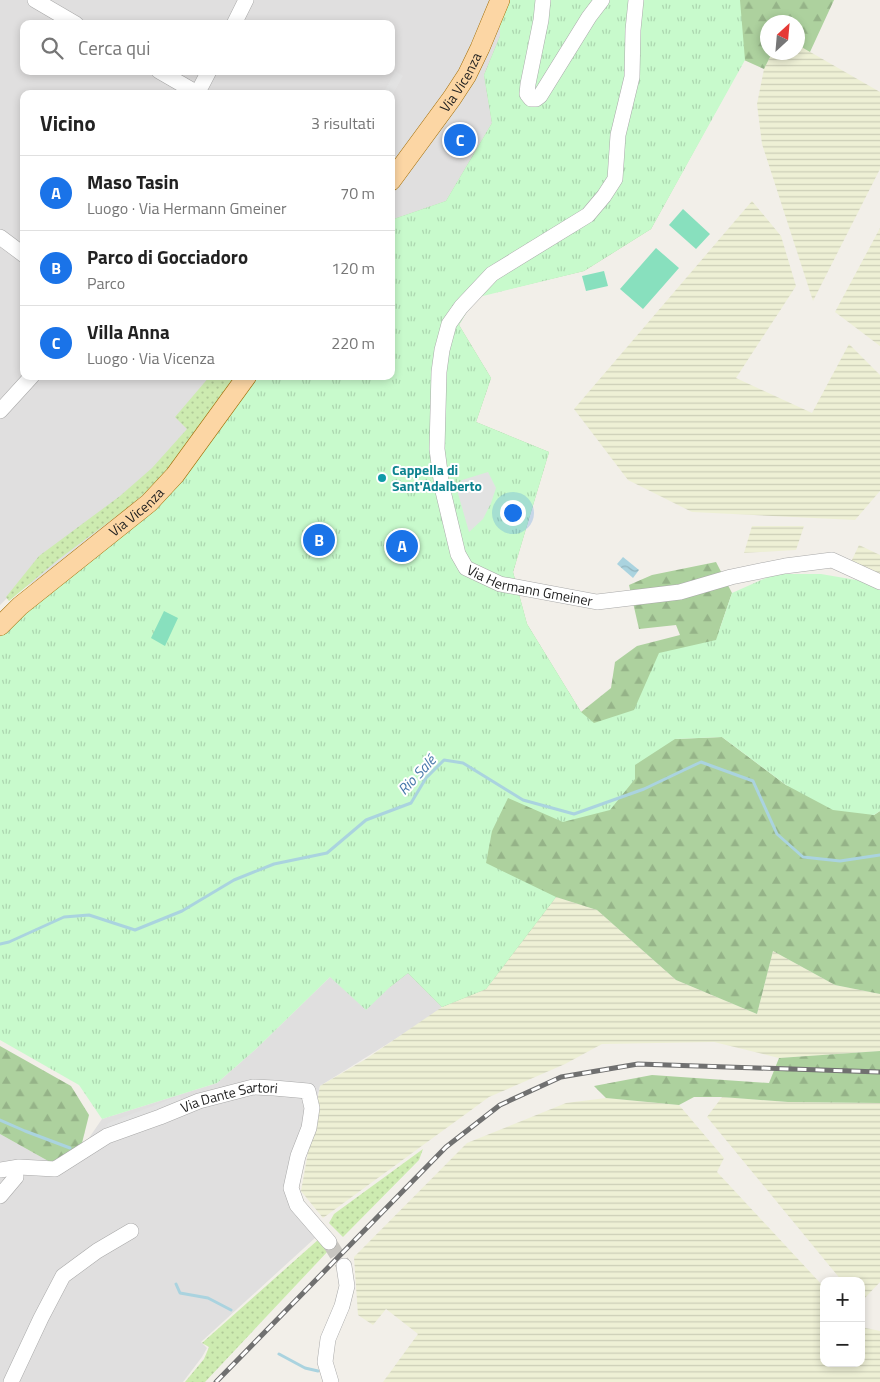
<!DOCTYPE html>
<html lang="it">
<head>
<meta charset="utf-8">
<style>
  :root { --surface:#fff; --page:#f2f2f2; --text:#222; --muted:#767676; --line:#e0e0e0; --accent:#1a73e8 }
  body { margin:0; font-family:"Titillium Web",sans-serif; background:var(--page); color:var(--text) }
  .controls { position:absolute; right:15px; bottom:15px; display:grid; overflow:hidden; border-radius:10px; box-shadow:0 2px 8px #0003 }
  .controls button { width:45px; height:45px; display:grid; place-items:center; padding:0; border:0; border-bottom:1px solid var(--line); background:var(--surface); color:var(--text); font:25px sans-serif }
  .compass { position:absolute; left:760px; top:15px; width:45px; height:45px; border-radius:50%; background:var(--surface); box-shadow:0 2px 8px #0003; rotate:26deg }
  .you { position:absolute; left:512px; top:512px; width:18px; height:18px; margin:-12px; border:4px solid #fff; border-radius:50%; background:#1a73e8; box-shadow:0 0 0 8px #1a73e833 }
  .badge { display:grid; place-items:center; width:32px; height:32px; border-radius:50%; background:var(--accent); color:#fff; font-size:16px; font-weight:700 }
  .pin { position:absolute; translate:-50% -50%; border:2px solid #fff; box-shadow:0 1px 5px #0006 }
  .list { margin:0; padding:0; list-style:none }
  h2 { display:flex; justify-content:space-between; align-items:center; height:65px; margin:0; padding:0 20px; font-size:21px }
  h2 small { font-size:16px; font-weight:400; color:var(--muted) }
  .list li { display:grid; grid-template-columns:32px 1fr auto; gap:15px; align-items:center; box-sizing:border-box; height:75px; padding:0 20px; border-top:1px solid var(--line) }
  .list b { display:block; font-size:19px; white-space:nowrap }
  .list p { margin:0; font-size:16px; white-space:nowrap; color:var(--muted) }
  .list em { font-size:16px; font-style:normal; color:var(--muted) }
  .icon { flex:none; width:28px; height:28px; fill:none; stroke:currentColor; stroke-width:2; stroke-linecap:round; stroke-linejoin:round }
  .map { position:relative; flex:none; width:880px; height:1382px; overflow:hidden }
  .search { position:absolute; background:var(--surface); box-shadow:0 2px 8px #0003; left:20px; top:20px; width:375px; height:55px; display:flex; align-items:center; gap:12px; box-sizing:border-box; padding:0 18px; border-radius:10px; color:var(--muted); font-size:19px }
  .panel { position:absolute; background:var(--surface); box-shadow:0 2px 8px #0003; left:20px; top:90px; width:375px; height:290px; border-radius:10px }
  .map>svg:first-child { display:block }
</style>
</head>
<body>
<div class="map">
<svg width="880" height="1382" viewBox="0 0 880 1382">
  <defs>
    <pattern id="farmland-rules" width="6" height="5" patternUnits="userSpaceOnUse" patternTransform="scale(1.25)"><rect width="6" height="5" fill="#eef0d5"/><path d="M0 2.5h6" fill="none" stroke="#ccceb7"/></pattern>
    <pattern id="grass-dots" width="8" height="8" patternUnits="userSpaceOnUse" patternTransform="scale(1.25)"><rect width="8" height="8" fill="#cdebb0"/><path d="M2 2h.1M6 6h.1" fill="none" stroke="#b0c997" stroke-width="1.8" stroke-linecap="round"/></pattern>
    <pattern id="forest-firs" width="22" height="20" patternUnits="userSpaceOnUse" patternTransform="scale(1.25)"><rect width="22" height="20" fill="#add19e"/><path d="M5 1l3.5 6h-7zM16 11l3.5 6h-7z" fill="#95b388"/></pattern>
    <pattern id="park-tufts" width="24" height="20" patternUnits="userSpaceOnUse" patternTransform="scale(1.25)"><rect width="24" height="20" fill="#c8facc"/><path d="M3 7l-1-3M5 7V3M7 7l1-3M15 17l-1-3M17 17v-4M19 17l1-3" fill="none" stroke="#acd6af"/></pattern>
    <pattern id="water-waves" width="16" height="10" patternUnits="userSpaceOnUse" patternTransform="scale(1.25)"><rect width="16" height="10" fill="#aad3df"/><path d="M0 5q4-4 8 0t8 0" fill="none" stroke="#92b5bf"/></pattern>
  </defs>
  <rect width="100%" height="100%" fill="#f2efe9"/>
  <!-- residential -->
  <path fill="#e0dfdf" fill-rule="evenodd" d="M 0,0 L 505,0 L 500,13 L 500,36 L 484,75 L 492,123 L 446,201 L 391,220 L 391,94 L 24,94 L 24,376 L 257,376 L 183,479 L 155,508 L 6,599 L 0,605 ZM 24,24 L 391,24 L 391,71 L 24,71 Z
    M 408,972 L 442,1007 L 421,1023 L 320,1086 L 295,1194 L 326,1228 L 201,1342 L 207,1348 L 202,1357 L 183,1382 L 0,1382 L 0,1134 L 50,1162 L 80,1151 L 102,1119 L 217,1083 L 257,1048 L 330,977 L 390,987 Z"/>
  <!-- farmland -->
  <path fill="url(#farmland-rules)" d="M 798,45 L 880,92 L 880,169 L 813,301 L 762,144 L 757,104 L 764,69 L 772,53 L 798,52 Z
    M 752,201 L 781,236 L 796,286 L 736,378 L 812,413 L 849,344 L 880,375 L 880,491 L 855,520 L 692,512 L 628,480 L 574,409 Z
    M 880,228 L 880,346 L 835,312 Z
    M 752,526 L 804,526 L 796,550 L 744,553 Z
    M 859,545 L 880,555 L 880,578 L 850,564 Z
    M 556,897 L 597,910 L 676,980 L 757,1014 L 773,951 L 835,985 L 880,994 L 880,1051 L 779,1058 L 714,1042 L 602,1044 L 565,1064 L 489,1097 L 323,1218 L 301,1191 L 320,1086 L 366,1059 L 442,1007 L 486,989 Z
    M 722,1097 L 788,1102 L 880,1103 L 880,1282 L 861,1302 L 861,1281 L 842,1281 L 707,1117 Z
    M 606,1098 L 679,1105 L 724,1158 L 717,1172 L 824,1287 L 824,1363 L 861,1363 L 861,1327 L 880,1331 L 880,1382 L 383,1382 L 418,1334 L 386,1309 L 373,1325 L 358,1315 L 354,1257 L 467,1143 L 566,1103 Z"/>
  <!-- grass -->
  <path fill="url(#grass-dots)" d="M 210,376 L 237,376 L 174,463 L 155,484 L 130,506 L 59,559 L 9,601 L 6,597 L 39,556 L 120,496 L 152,468 L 187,429 L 175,417 Z
    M 423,1149 L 419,1160 L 343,1237 L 329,1223 L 334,1214 Z
    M 319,1239 L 329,1250 L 205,1382 L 185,1382 L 204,1359 L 209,1347 L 202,1343 Z"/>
  <!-- forest -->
  <path fill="url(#forest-firs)" d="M 505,0 L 834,0 L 810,52 L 798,45 L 798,22 L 768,22 L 768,52 L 772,53 L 764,69 L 744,60 L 651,229 L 584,271 L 475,297 L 459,325 L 491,378 L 476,422 L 549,452 L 513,572 L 527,624 L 581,712 L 611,688 L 615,662 L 637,646 L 680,635 L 676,625 L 639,629 L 629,585 L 652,575 L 716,562 L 732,593 L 719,631 L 797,654 L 675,739 L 722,737 L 786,785 L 874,815 L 880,811 L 880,994 L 835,985 L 773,951 L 757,1014 L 676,980 L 597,910 L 556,897 L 486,989 L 442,1007 L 408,973 L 390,987 L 329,963 L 0,1040 L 0,637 L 183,479 L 257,376 L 391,376 L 391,220 L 446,201 L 492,123 L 484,75 L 500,36 L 500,13 Z
    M 0,1046 L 71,1086 L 89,1115 L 80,1151 L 50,1162 L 0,1134 Z
    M 880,1051 L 880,1103 L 788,1102 L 722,1097 L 694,1097 L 679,1105 L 606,1098 L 594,1086 L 652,1075 L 769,1083 L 779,1058 Z"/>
  <!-- park -->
  <path fill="url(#park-tufts)" d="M 505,0 L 740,0 L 745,60 L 651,229 L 584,271 L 475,298 L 459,325 L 491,378 L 476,422 L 549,452 L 513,572 L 527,624 L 581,712 L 594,723 L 634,710 L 659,653 L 716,640 L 732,593 L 775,574 L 821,574 L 862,581 L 880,590 L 880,811 L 874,815 L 833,810 L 786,785 L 722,737 L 675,739 L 635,765 L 635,779 L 610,810 L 563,822 L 508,798 L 492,831 L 486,863 L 556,897 L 486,989 L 442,1007 L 408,973 L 390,987 L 366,1010 L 330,977 L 257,1048 L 217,1083 L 102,1119 L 79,1085 L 0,1040 L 0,637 L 25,611 L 183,479 L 257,376 L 391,376 L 391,220 L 446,201 L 492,123 L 484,75 L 500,36 L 500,13 Z"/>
  <!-- pitch -->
  <path fill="#88e0be" d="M 683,209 L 710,234 L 696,249 L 669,225 Z
    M 656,248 L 679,268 L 643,309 L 620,289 Z
    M 604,271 L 608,286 L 586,291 L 582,276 Z
    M 164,611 L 178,618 L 165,646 L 151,638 Z"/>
  <!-- parking -->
  <path fill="#e2e2e2" d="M 395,71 L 403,76 L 391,98 L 391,94 L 383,94 Z
    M 488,472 L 496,488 L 491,503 L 483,519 L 469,532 L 457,490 L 458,486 L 462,480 Z
    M 179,1096 L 185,1103 L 102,1134 L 108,1123 Z"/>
  <!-- water -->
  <path fill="url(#water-waves)" d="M 623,557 L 639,570 L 633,578 L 617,564 Z"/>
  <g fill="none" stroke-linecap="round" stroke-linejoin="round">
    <!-- stream -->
    <path stroke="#aad3df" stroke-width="3" d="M 0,944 L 9,942 L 64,917 L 89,915 L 135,930 L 182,911 L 234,880 L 274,864 L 327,853 L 366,820 L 411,803 L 426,778 L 444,760 L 463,763 L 523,800 L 574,814 L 644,789 L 701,762 L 753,781 L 777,834 L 803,857 L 840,861 L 880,855
      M 0,1120 L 25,1131 L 70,1148
      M 176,1284 L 180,1293 L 208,1298 L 231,1310
      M 279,1354 L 305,1368 L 318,1371"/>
    <!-- minor-tunnel -->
    <path stroke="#c8c6c1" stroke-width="15" stroke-dasharray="15 8" stroke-linecap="butt" d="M 329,1242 L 344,1266"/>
    <defs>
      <g id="minor">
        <path d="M 35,0 L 76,24"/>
        <path d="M 543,0 L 541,20 L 528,84 L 527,94 L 531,99 L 536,99 L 540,96 L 589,17 L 602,0"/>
        <path id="s1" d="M 636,0 L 633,30 L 632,77 L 618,135 L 615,179 L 604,196 L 588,215 L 492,274 L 461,307 L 449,324 L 442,350 L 439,372 L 437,449 L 442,487 L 458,554 L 466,568 L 500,584 L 597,602 L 680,592 L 731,577 L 785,566 L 832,560 L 880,582"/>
        <path d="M 234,24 L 246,0"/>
        <path d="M 159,71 L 197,93"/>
        <path d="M 197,94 L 209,71"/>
        <path d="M 0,237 L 24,255"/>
        <path d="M 0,411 L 32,376"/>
        <path id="s2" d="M 0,1170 L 19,1167 L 55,1169 L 107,1136 L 160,1117 L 199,1101 L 253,1087 L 274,1088 L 308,1091 L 312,1108 L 309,1128 L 298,1156 L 291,1188 L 297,1205 L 329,1242"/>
        <path d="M 0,1196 L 16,1177"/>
        <path d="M 11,1382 L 41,1318 L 63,1276 L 97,1251 L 131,1231"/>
        <path d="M 331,1382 L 325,1362 L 328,1339 L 342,1306 L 347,1286 L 344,1266"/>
      </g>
      <g id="major">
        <path id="s3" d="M 391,181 L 452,98 L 467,75 L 480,48 L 500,0"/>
        <path id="s4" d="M 0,626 L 20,606 L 149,503 L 175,475 L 247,376"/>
      </g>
    </defs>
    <!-- minor casing -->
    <use href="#minor" stroke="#a9a9a9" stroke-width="16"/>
    <!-- major casing -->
    <use href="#major" stroke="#a06b00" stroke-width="20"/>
    <!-- minor -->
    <use href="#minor" stroke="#fff" stroke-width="15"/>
    <!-- major -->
    <use href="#major" stroke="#fcd6a4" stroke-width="19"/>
    <defs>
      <path id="rail" d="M 216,1382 L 446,1147 L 500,1105 L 561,1077 L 638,1064 L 880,1072"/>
    </defs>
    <!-- rail casing -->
    <use href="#rail" stroke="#707070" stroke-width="5"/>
    <!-- rail -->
    <use href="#rail" stroke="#fff" stroke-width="3" stroke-dasharray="9" stroke-linecap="butt"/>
  </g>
  <!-- markers -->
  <circle fill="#0f9aa8" stroke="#fff" stroke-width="2" cx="382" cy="478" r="5"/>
  <g text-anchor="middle" stroke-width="4" stroke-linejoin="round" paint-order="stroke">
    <!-- street labels -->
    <g font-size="14" fill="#222" stroke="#fff">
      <text dy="5" stroke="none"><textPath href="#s3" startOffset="121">Via Vicenza</textPath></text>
      <text dy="5" stroke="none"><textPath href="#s4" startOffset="178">Via Vicenza</textPath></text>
      <text dy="5" stroke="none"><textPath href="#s1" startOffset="721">Via Hermann Gmeiner</textPath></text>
      <text dy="5" stroke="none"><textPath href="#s2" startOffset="246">Via Dante Sartori</textPath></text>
    </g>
    <!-- culture labels -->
    <g font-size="14" font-weight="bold" fill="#0d838f" stroke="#fff" text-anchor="start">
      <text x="392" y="475">Cappella di<tspan x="392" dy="16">Sant'Adalberto</tspan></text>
    </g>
    <!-- water labels -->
    <g font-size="15" font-style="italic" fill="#4a7aab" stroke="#fff">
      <text transform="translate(417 775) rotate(-47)" y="5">Rio Salé</text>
    </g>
  </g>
</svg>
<div class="controls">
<button>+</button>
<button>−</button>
</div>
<svg class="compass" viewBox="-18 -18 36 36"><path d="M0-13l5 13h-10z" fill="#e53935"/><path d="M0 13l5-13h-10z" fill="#767676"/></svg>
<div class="you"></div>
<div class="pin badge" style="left:402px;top:546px">A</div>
<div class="pin badge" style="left:319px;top:540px">B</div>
<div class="pin badge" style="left:460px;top:140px">C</div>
<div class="search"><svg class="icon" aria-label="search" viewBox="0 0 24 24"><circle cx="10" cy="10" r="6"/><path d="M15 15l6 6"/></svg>Cerca qui</div>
<section class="panel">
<h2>Vicino<small>3 risultati</small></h2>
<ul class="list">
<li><span class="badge">A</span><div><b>Maso Tasin</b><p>Luogo · Via Hermann Gmeiner</p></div><em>70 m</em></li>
<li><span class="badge">B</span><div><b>Parco di Gocciadoro</b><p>Parco</p></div><em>120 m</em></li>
<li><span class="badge">C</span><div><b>Villa Anna</b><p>Luogo · Via Vicenza</p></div><em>220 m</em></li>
</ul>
</section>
</div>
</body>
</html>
